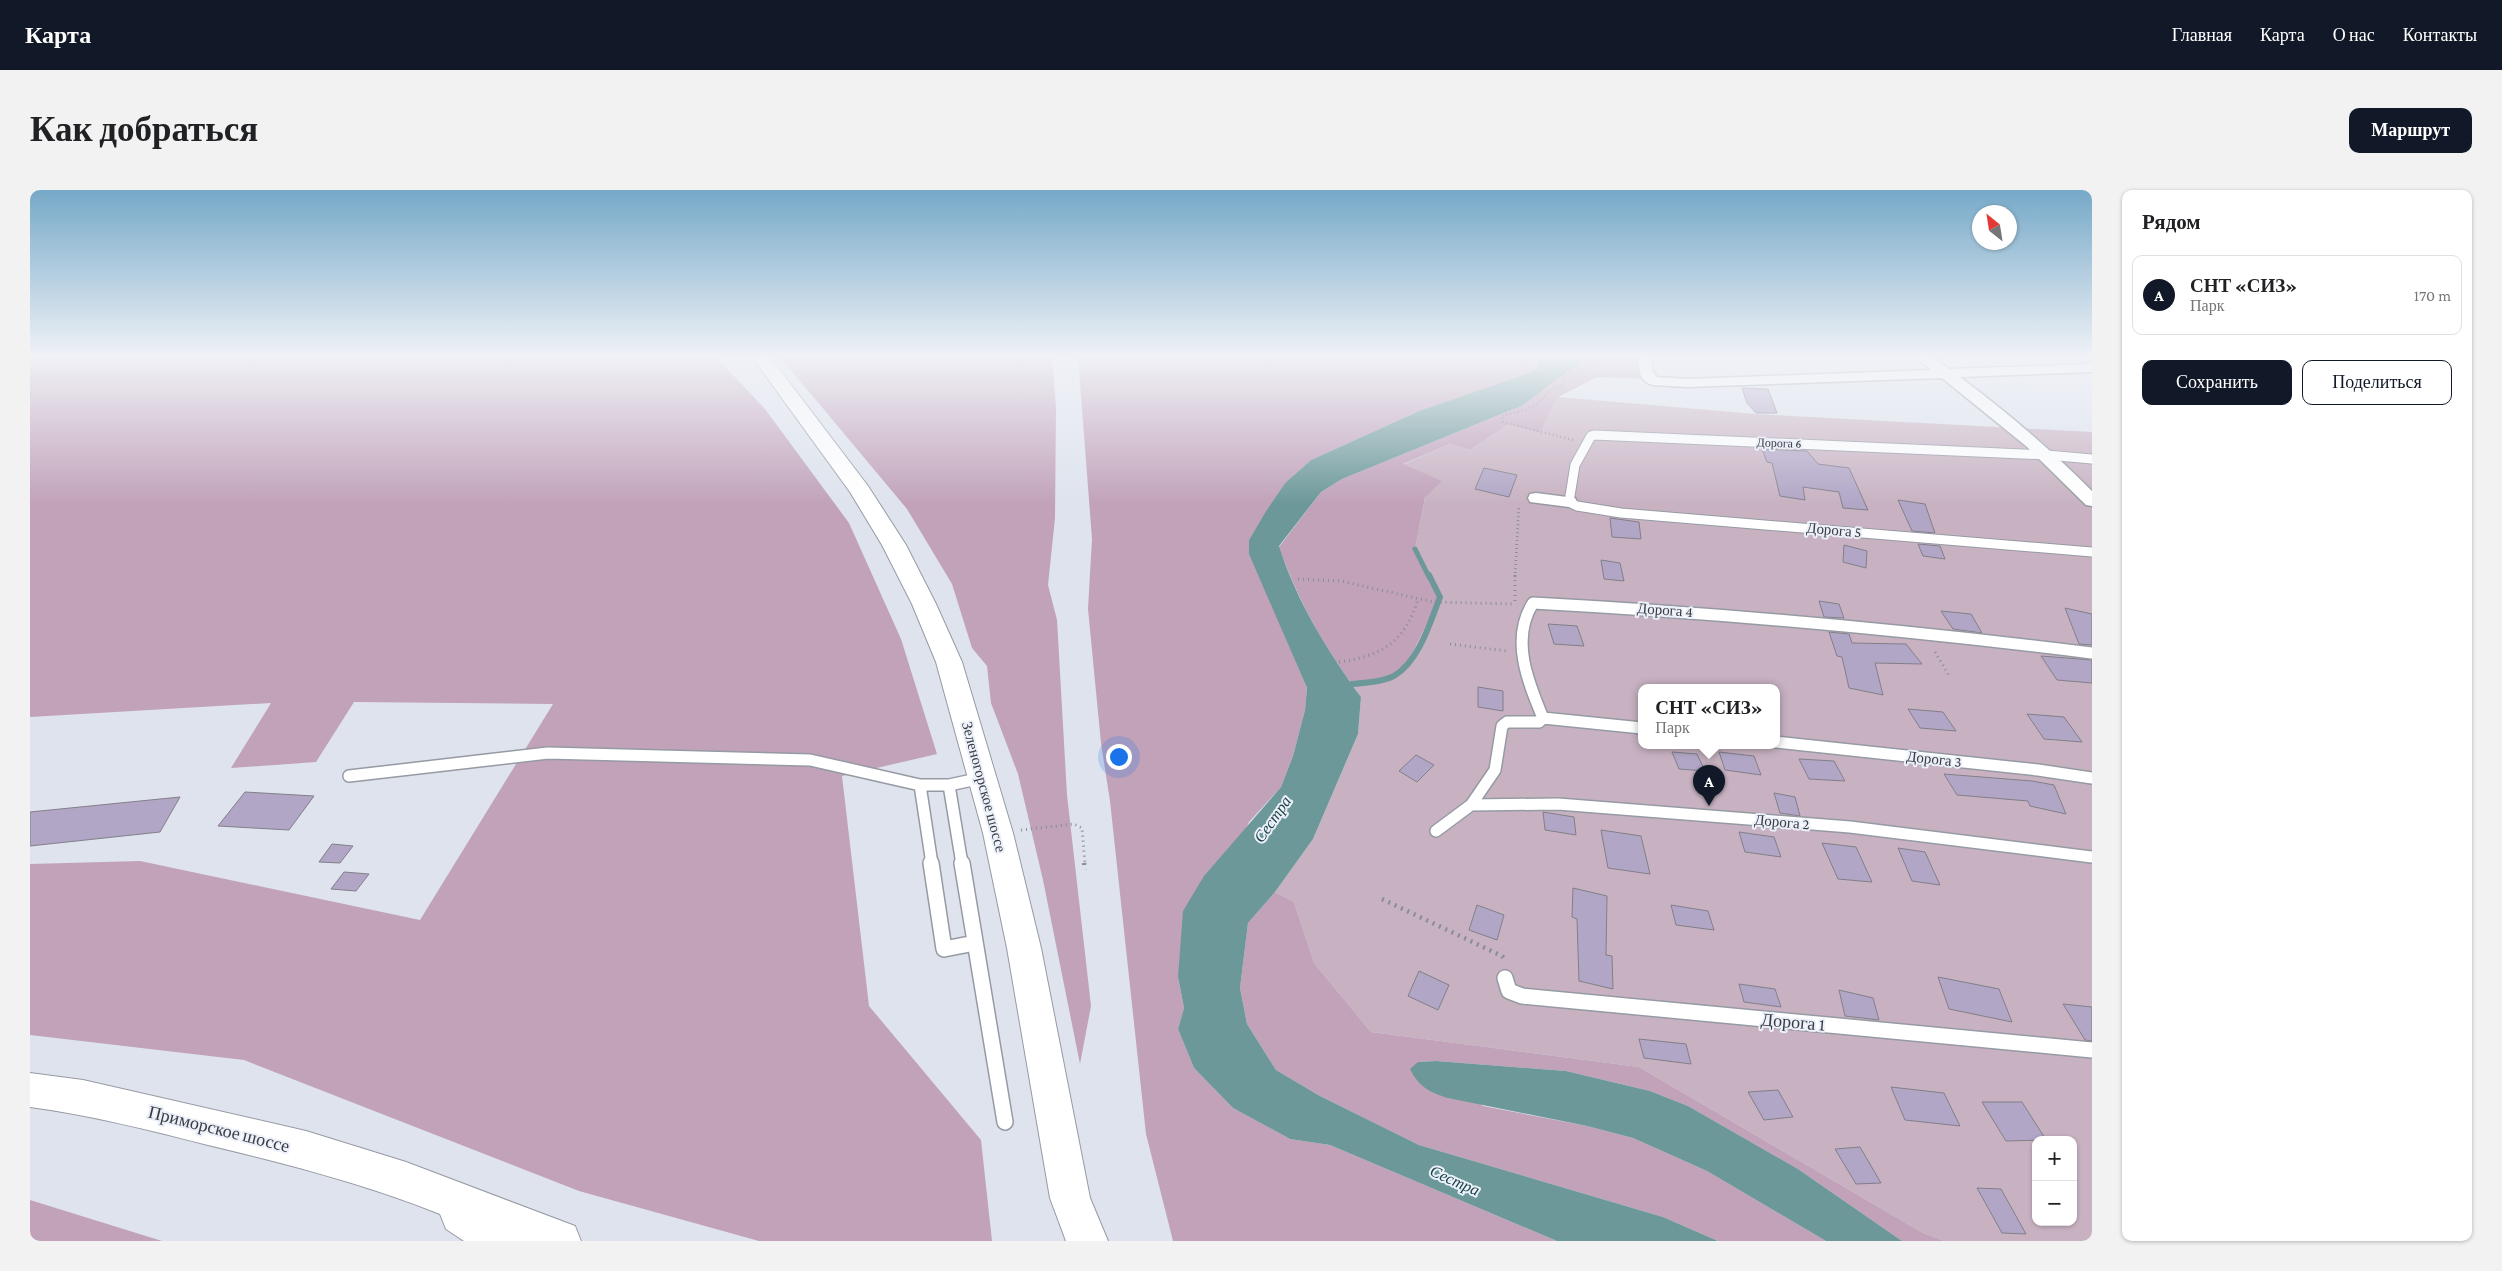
<!DOCTYPE html>
<html lang="ru">
<head>
<meta charset="utf-8">
<style>
  :root { --surface:#fff; --page:#f2f2f2; --text:#202124; --muted:#757577; --line:#e0e0e0; --accent:#111827 }
  body { margin:0; font-family:"Crimson Pro",serif; background:var(--page); color:var(--text) }
  .controls { position:absolute; right:15px; bottom:15px; display:grid; overflow:hidden; border-radius:10px; box-shadow:0 1px 4px #0004 }
  .controls button { width:45px; height:45px; display:grid; place-items:center; padding:0; border:0; border-bottom:1px solid var(--line); background:var(--surface); color:var(--text); font:25px sans-serif }
  .compass { position:absolute; left:1942px; top:15px; width:45px; height:45px; border-radius:50%; background:var(--surface); box-shadow:0 1px 4px #0004; rotate:330deg }
  .you { position:absolute; left:1088px; top:566px; width:18px; height:18px; margin:-12px; border:4px solid #fff; border-radius:50%; background:#1a73e8; box-shadow:0 0 0 8px #1a73e833 }
  .badge { display:grid; place-items:center; width:32px; height:32px; border-radius:50%; background:var(--accent); color:#fff; font-size:16px; font-weight:700 }
  .pin { position:absolute; translate:-50% -41px; filter:drop-shadow(0 1px 2px #0008) }
  .pin::after { content:''; position:absolute; top:26px; width:18px; height:15px; background:inherit; clip-path:polygon(0 0,100% 0,50% 100%) }
  .popup { position:absolute; left:1608px; top:494px; width:142px; height:65px; box-sizing:border-box; display:grid; place-content:center; border-radius:10px; background:var(--surface); filter:drop-shadow(0 1px 4px #0005); font-size:16px; white-space:nowrap; color:var(--muted) }
  .popup b { font-size:19px; color:var(--text) }
  .popup::after { content:''; position:absolute; left:50%; top:100%; margin-left:-10px; border:10px solid transparent; border-top-color:var(--surface) }
  .list { margin:0; padding:0; list-style:none }
  h2 { display:flex; justify-content:space-between; align-items:center; height:65px; margin:0; padding:0 20px; font-size:21px }
  h2 small { font-size:16px; font-weight:400; color:var(--muted) }
  .list li { display:grid; grid-template-columns:32px 1fr auto; gap:15px; align-items:center; box-sizing:border-box; height:80px; margin:0 10px 10px; padding:0 10px; border:1px solid var(--line); border-radius:10px }
  .list b { display:block; font-size:19px; white-space:nowrap }
  .list p { margin:0; font-size:16px; white-space:nowrap; color:var(--muted) }
  .list em { font-size:16px; font-style:normal; color:var(--muted) }
  .actions { display:flex; gap:10px; padding:15px 20px }
  .actions a { flex:1; padding:11px 0; border:1px solid var(--accent); border-radius:10px; text-align:center; font-size:18px; color:var(--accent) }
  .actions .main { background:var(--accent); color:#fff }
  .map { position:relative; flex:none; width:2062px; height:1051px; overflow:hidden; border-radius:10px }
  header { display:flex; align-items:center; gap:30px; box-sizing:border-box; height:70px; padding:0 25px; background:var(--accent); color:#fff }
  header strong { font-size:24px }
  nav { display:flex; gap:28px; margin-inline-start:auto; font-size:18px }
  .intro { display:flex; align-items:center; justify-content:space-between; box-sizing:border-box; height:120px; padding:0 30px }
  h1 { margin:0; font-size:35px }
  .button { padding:12px 22px; border-radius:10px; background:var(--accent); color:#fff; font-size:18px; font-weight:700 }
  main { display:flex; gap:30px; padding:0 30px }
  aside { flex:1; background:var(--surface); border-radius:10px; box-shadow:0 1px 4px #0004 }
  .map>svg:first-child { display:block }
</style>
</head>
<body>
<header>
<strong>Карта</strong>
<nav><a>Главная</a><a>Карта</a><a>О нас</a><a>Контакты</a></nav>
</header>
<div class="intro"><h1>Как добраться</h1><a class="button">Маршрут</a></div>
<main>
<div class="map">
<svg width="2062" height="1051" viewBox="0 0 2062 1051">
  <rect width="100%" height="100%" fill="#dee3ed"/>
  <!-- green -->
  <path fill="#c8b2c2" fill-rule="evenodd" d="M 1528,207 L 1726,224 L 2062,242 L 2062,1051 L 1915,1051 L 1893,1043 L 1609,877 L 1341,842 L 1284,773 L 1264,712 L 1245,702 L 1283,649 L 1328,544 L 1331,507 L 1322,494 L 1345,491 L 1376,476 L 1410,408 L 1385,359 L 1395,307 L 1372,275 L 1420,254 L 1440,260 L 1478,235 L 1510,243 ZM 1612,497 L 1746,497 L 1746,555 L 1612,555 ZM 2006,950 L 2043,950 L 2043,1032 L 2006,1032 Z"/>
  <!-- forest -->
  <path fill="#c1a2b9" d="M 0,167 L 686,167 L 735,219 L 819,333 L 871,449 L 907,564 L 812,586 L 839,816 L 951,950 L 962,1051 L 729,1051 L 549,1001 L 214,870 L 0,845 L 0,674 L 110,671 L 390,730 L 523,514 L 324,512 L 286,572 L 201,578 L 241,513 L 0,527 Z
    M 750,167 L 1022,167 L 1026,218 L 1025,328 L 1018,395 L 1027,430 L 1037,605 L 1061,816 L 1050,874 L 1013,690 L 988,584 L 961,513 L 957,476 L 942,458 L 922,394 L 877,319 Z
    M 1048,167 L 1504,167 L 1508,171 L 1509,178 L 1496,184 L 1389,221 L 1281,270 L 1255,293 L 1219,350 L 1220,364 L 1277,498 L 1275,520 L 1263,566 L 1251,597 L 1219,632 L 1148,787 L 1154,818 L 1148,839 L 1164,878 L 1203,918 L 1260,949 L 1300,955 L 1527,1051 L 1143,1051 L 1116,944 L 1080,611 L 1071,553 L 1058,419 L 1062,349 Z
    M 1548,167 L 1615,167 L 1622,189 L 1567,187 L 1528,207 L 1510,243 L 1478,235 L 1440,260 L 1420,254 L 1373,274 L 1412,291 L 1395,307 L 1385,359 L 1410,407 L 1376,476 L 1364,485 L 1322,494 C 1292,454 1266,405 1249,357 L 1291,302 L 1312,289 L 1491,216 C 1513,203 1526,184 1551,174 Z
    M 1245,702 L 1264,712 L 1284,773 L 1341,842 L 1609,877 L 1893,1043 L 1915,1051 L 1872,1051 L 1768,979 L 1658,916 L 1620,901 L 1536,881 L 1406,871 L 1388,872 L 1453,916 L 1557,936 L 1603,948 L 1677,981 L 1796,1051 L 1688,1051 L 1633,1027 L 1389,955 L 1290,906 L 1246,880 L 1217,834 L 1210,798 L 1218,733 Z
    M 0,1010 L 132,1051 L 0,1051 Z"/>
  <!-- water -->
  <path fill="#6c9899" d="M 1504,167 L 1548,167 L 1552,174 C 1527,184 1513,203 1491,216 L 1312,289 L 1291,302 L 1249,356 C 1266,410 1298,462 1331,507 L 1328,544 L 1283,649 L 1245,702 L 1218,733 L 1210,798 L 1217,834 L 1246,880 L 1290,906 L 1389,955 L 1633,1027 L 1688,1051 L 1527,1051 L 1300,955 L 1260,949 L 1203,918 L 1164,878 L 1148,839 L 1154,818 L 1148,787 L 1153,721 L 1174,686 L 1251,597 L 1263,566 L 1275,520 L 1277,498 L 1219,364 L 1219,350 L 1235,323 L 1255,293 L 1281,270 L 1389,221 L 1496,184 L 1509,178 L 1508,171 Z
    M 1406,871 L 1536,881 L 1620,901 L 1658,916 L 1768,979 L 1872,1051 L 1796,1051 L 1677,981 L 1603,948 L 1557,936 L 1418,908 C 1399,902 1389,897 1380,879 L 1388,872 Z"/>
  <g fill="none" stroke-linecap="round" stroke-linejoin="round">
    <!-- stream-far1 -->
    <path stroke="#6c9899" stroke-width="5" d="M 1385,359 L 1399,387"/>
    <!-- stream -->
    <path stroke="#6c9899" stroke-width="6" d="M 1322,494 C 1336,493 1351,492 1364,486 C 1389,471 1400,433 1410,407 L 1399,385"/>
  </g>
  <!-- building -->
  <path fill="#b1a6c6" stroke="#827f88" d="M 1712,198 L 1738,199 L 1747,223 L 1726,223 L 1717,213 Z
    M 1732,259 L 1777,261 L 1788,274 L 1819,278 L 1838,320 L 1813,318 L 1809,302 L 1773,297 L 1775,310 L 1750,306 L 1742,273 L 1737,272 Z
    M 1454,278 L 1487,285 L 1479,307 L 1445,299 Z
    M 1868,310 L 1895,314 L 1905,343 L 1882,341 Z
    M 1580,328 L 1609,332 L 1611,349 L 1582,347 Z
    M 1888,354 L 1910,356 L 1915,369 L 1893,366 Z
    M 1814,355 L 1837,361 L 1836,378 L 1813,372 Z
    M 1571,370 L 1590,373 L 1594,391 L 1574,389 Z
    M 1789,411 L 1809,414 L 1814,428 L 1794,427 Z
    M 2035,418 L 2062,424 L 2062,455 L 2049,454 Z
    M 1911,421 L 1941,424 L 1952,443 L 1923,439 Z
    M 1518,434 L 1547,436 L 1554,456 L 1524,454 Z
    M 1799,442 L 1819,444 L 1822,453 L 1876,454 L 1892,474 L 1845,473 L 1853,505 L 1819,498 L 1812,467 L 1807,466 Z
    M 2011,466 L 2062,470 L 2062,493 L 2027,490 Z
    M 1448,497 L 1473,501 L 1473,521 L 1448,517 Z
    M 1878,519 L 1913,522 L 1926,541 L 1890,538 Z
    M 1997,524 L 2034,527 L 2052,552 L 2014,549 Z
    M 1642,562 L 1667,564 L 1675,581 L 1649,579 Z
    M 1689,562 L 1724,566 L 1731,585 L 1695,580 Z
    M 1386,565 L 1404,575 L 1387,592 L 1369,581 Z
    M 1769,569 L 1804,571 L 1815,591 L 1779,589 Z
    M 1914,584 L 2002,591 L 2024,595 L 2036,624 L 2000,616 L 1998,611 L 1927,605 Z
    M 215,602 L 284,606 L 259,640 L 188,636 Z
    M 1744,603 L 1765,607 L 1770,626 L 1750,623 Z
    M 150,607 L 130,642 L 0,656 L 0,622 Z
    M 1513,622 L 1544,627 L 1546,645 L 1515,640 Z
    M 1571,640 L 1611,646 L 1620,684 L 1578,678 Z
    M 1709,642 L 1744,647 L 1751,667 L 1715,662 Z
    M 1792,653 L 1826,657 L 1842,692 L 1808,689 Z
    M 302,654 L 323,656 L 310,673 L 289,672 Z
    M 1868,658 L 1895,662 L 1910,695 L 1882,691 Z
    M 314,682 L 339,684 L 326,701 L 301,699 Z
    M 1543,698 L 1577,706 L 1576,765 L 1582,766 L 1583,799 L 1549,791 L 1547,729 L 1542,727 Z
    M 1447,715 L 1474,725 L 1467,750 L 1439,740 Z
    M 1641,715 L 1678,721 L 1684,740 L 1646,735 Z
    M 1389,781 L 1419,795 L 1408,820 L 1378,806 Z
    M 1908,787 L 1969,799 L 1982,832 L 1919,819 Z
    M 1709,794 L 1745,799 L 1751,817 L 1714,812 Z
    M 1809,800 L 1843,808 L 1849,830 L 1815,826 Z
    M 2033,814 L 2062,817 L 2062,851 L 2055,850 Z
    M 1609,849 L 1656,854 L 1661,874 L 1614,868 Z
    M 1861,897 L 1914,903 L 1930,936 L 1875,930 Z
    M 1748,900 L 1763,927 L 1734,930 L 1718,902 Z
    M 1952,912 L 1992,912 L 2016,950 L 1976,951 Z
    M 1830,957 L 1851,993 L 1826,994 L 1805,959 Z
    M 1947,998 L 1971,999 L 1996,1044 L 1972,1043 Z"/>
  <g fill="none" stroke-linecap="round" stroke-linejoin="round">
    <defs>
      <path id="service-far2" d="M 2062,269 L 2017,265 L 1564,245 L 1561,246 L 1545,275 L 1539,312 L 1547,316 L 1591,323 L 2062,362"/>
      <path id="service-far1" d="M 1513,528 L 1612,538
        M 1746,552 L 2008,580 L 2062,588
        M 319,586 L 518,563 L 780,570 L 890,595 L 919,595 L 952,588
        M 890,595 L 902,674
        M 919,595 L 932,674
        M 1441,615 L 1528,614 L 1820,637 L 2062,667
        M 1406,641 L 1441,615 L 1465,580 L 1472,536 L 1477,532 L 1509,532 L 1513,528 C 1498,492 1480,449 1503,413 C 1690,423 1876,440 2062,463"/>
      <path id="service" d="M 901,673 L 914,759 L 945,753
        M 932,673 L 975,932
        M 1475,788 L 1479,801 L 1492,806 L 2062,860"/>
      <path id="minor" d="M 1608,167 L 1622,167 L 1623,182 L 1627,187 L 1657,189 L 1901,180 L 1885,167 L 1901,167 L 1919,179 L 2062,174 L 2062,182 L 1930,187 C 1977,222 2021,260 2062,301 L 2062,316 L 2056,315 L 1996,256 L 1912,188 L 1657,197 L 1623,195 C 1609,192 1609,179 1608,167 Z
        M 1506,303 L 1545,308 L 1547,312 L 1545,316 L 1539,317 L 1500,312 L 1498,308 L 1500,304 Z"/>
      <path id="primary" d="M 0,883 L 53,890 L 276,941 L 376,972 L 545,1036 L 551,1051 L 434,1051 L 416,1039 L 410,1024 C 335,994 257,974 178,955 C 119,940 60,925 0,917 Z"/>
      <path id="trunk" d="M 722,167 L 740,167 L 838,296 L 876,355 L 906,414 L 932,472 L 983,643 L 1011,758 L 1060,1008 L 1078,1051 L 1036,1051 L 1020,1008 L 977,758 L 953,643 L 906,472 L 882,414 L 852,355 L 820,302 Z"/>
    </defs>
    <!-- service-far2 casing -->
    <use href="#service-far2" stroke="#959aa3" stroke-width="11"/>
    <!-- service-far1 casing -->
    <use href="#service-far1" stroke="#959aa3" stroke-width="14"/>
    <!-- service casing -->
    <use href="#service" stroke="#959aa3" stroke-width="18"/>
    <!-- minor casing -->
    <use href="#minor" stroke="#959aa3" stroke-width="3"/>
    <!-- primary casing -->
    <use href="#primary" stroke="#959aa3" stroke-width="2"/>
    <!-- trunk casing -->
    <use href="#trunk" stroke="#959aa3" stroke-width="2"/>
    <!-- path-far2 -->
    <path stroke="#898d94" stroke-width="2.5" stroke-dasharray="1 3" stroke-linecap="butt" d="M 1577,167 L 1599,170
      M 1543,250 L 1473,232 L 1471,226 C 1489,221 1511,219 1518,200 L 1531,196 L 1538,183 L 1559,178 L 1563,174 L 1562,167
      M 1485,387 L 1489,315"/>
    <!-- path-far1 -->
    <path stroke="#898d94" stroke-width="3" stroke-dasharray="1 4" stroke-linecap="butt" d="M 1268,389 L 1311,391 L 1403,412 L 1484,414
      M 1485,411 L 1485,385
      M 1420,454 L 1477,461
      M 1905,462 L 1920,487
      M 1309,472 C 1352,466 1375,452 1388,409
      M 991,640 L 1044,634 L 1052,638 L 1055,674"/>
    <!-- path -->
    <path stroke="#898d94" stroke-width="4.5" stroke-dasharray="2 5" stroke-linecap="butt" d="M 1054,673 L 1055,680
      M 1352,709 L 1472,766 L 1476,770"/>
    <!-- service-far2 -->
    <use href="#service-far2" stroke="#fff" stroke-width="9"/>
    <!-- service-far1 -->
    <use href="#service-far1" stroke="#fff" stroke-width="11"/>
    <!-- service -->
    <use href="#service" stroke="#fff" stroke-width="15"/>
    <!-- minor -->
    <use href="#minor" fill="#fff" fill-rule="evenodd"/>
    <!-- primary -->
    <use href="#primary" fill="#fff" fill-rule="evenodd"/>
    <!-- trunk -->
    <use href="#trunk" fill="#fff" fill-rule="evenodd"/>
  </g>
  <!-- sky -->
  <linearGradient id="sky" x2="0" y2="1"><stop stop-color="#76a9c8"/><stop offset="0.53" stop-color="#f0f2f7"/><stop offset="1" stop-color="#f0f2f7" stop-opacity="0"/></linearGradient>
  <rect width="2062" height="314" fill="url(#sky)"/>
  <g text-anchor="middle" stroke-width="4" stroke-linejoin="round" paint-order="stroke">
    <!-- far-street labels -->
    <g font-size="12" fill="#3a3c40" stroke="#ebf0fa">
      <text transform="translate(1749 253) rotate(2)" y="4">Дорога 6</text>
    </g>
    <!-- street labels -->
    <g font-size="15" fill="#3a3c40" stroke="#ebf0fa">
      <text transform="translate(1804 340) rotate(5)" y="5">Дорога 5</text>
      <text transform="translate(1635 420) rotate(4)" y="5">Дорога 4</text>
      <text transform="translate(1904 569) rotate(6)" y="5">Дорога 3</text>
      <text transform="translate(954 597) rotate(75)" y="5">Зеленогорское шоссе</text>
      <text transform="translate(1752 632) rotate(5)" y="5">Дорога 2</text>
    </g>
    <!-- water labels -->
    <g font-size="16" font-style="italic" fill="#184243" stroke="#ebf0fa">
      <text transform="translate(1242 629) rotate(-55)" y="6">Сестра</text>
      <text transform="translate(1425 990) rotate(24)" y="6">Сестра</text>
    </g>
    <!-- near-street labels -->
    <g font-size="18" fill="#3a3c40" stroke="#ebf0fa">
      <text transform="translate(1763 832) rotate(5)" y="6">Дорога 1</text>
      <text transform="translate(189 939) rotate(14)" y="6">Приморское шоссе</text>
    </g>
  </g>
</svg>
<div class="controls">
<button>+</button>
<button>−</button>
</div>
<svg class="compass" viewBox="-18 -18 36 36"><path d="M0-13l5 13h-10z" fill="#e53935"/><path d="M0 13l5-13h-10z" fill="#757577"/></svg>
<div class="you"></div>
<div class="pin badge" style="left:1679px;top:616px">A</div>
<div class="popup"><b>СНТ «СИЗ»</b>Парк</div>
</div>
<aside>
<h2>Рядом<small></small></h2>
<ul class="list">
<li><span class="badge">A</span><div><b>СНТ «СИЗ»</b><p>Парк</p></div><em>170 m</em></li>
</ul>
<div class="actions"><a class="main">Сохранить</a><a>Поделиться</a></div>
</aside>
</main>
</body>
</html>
